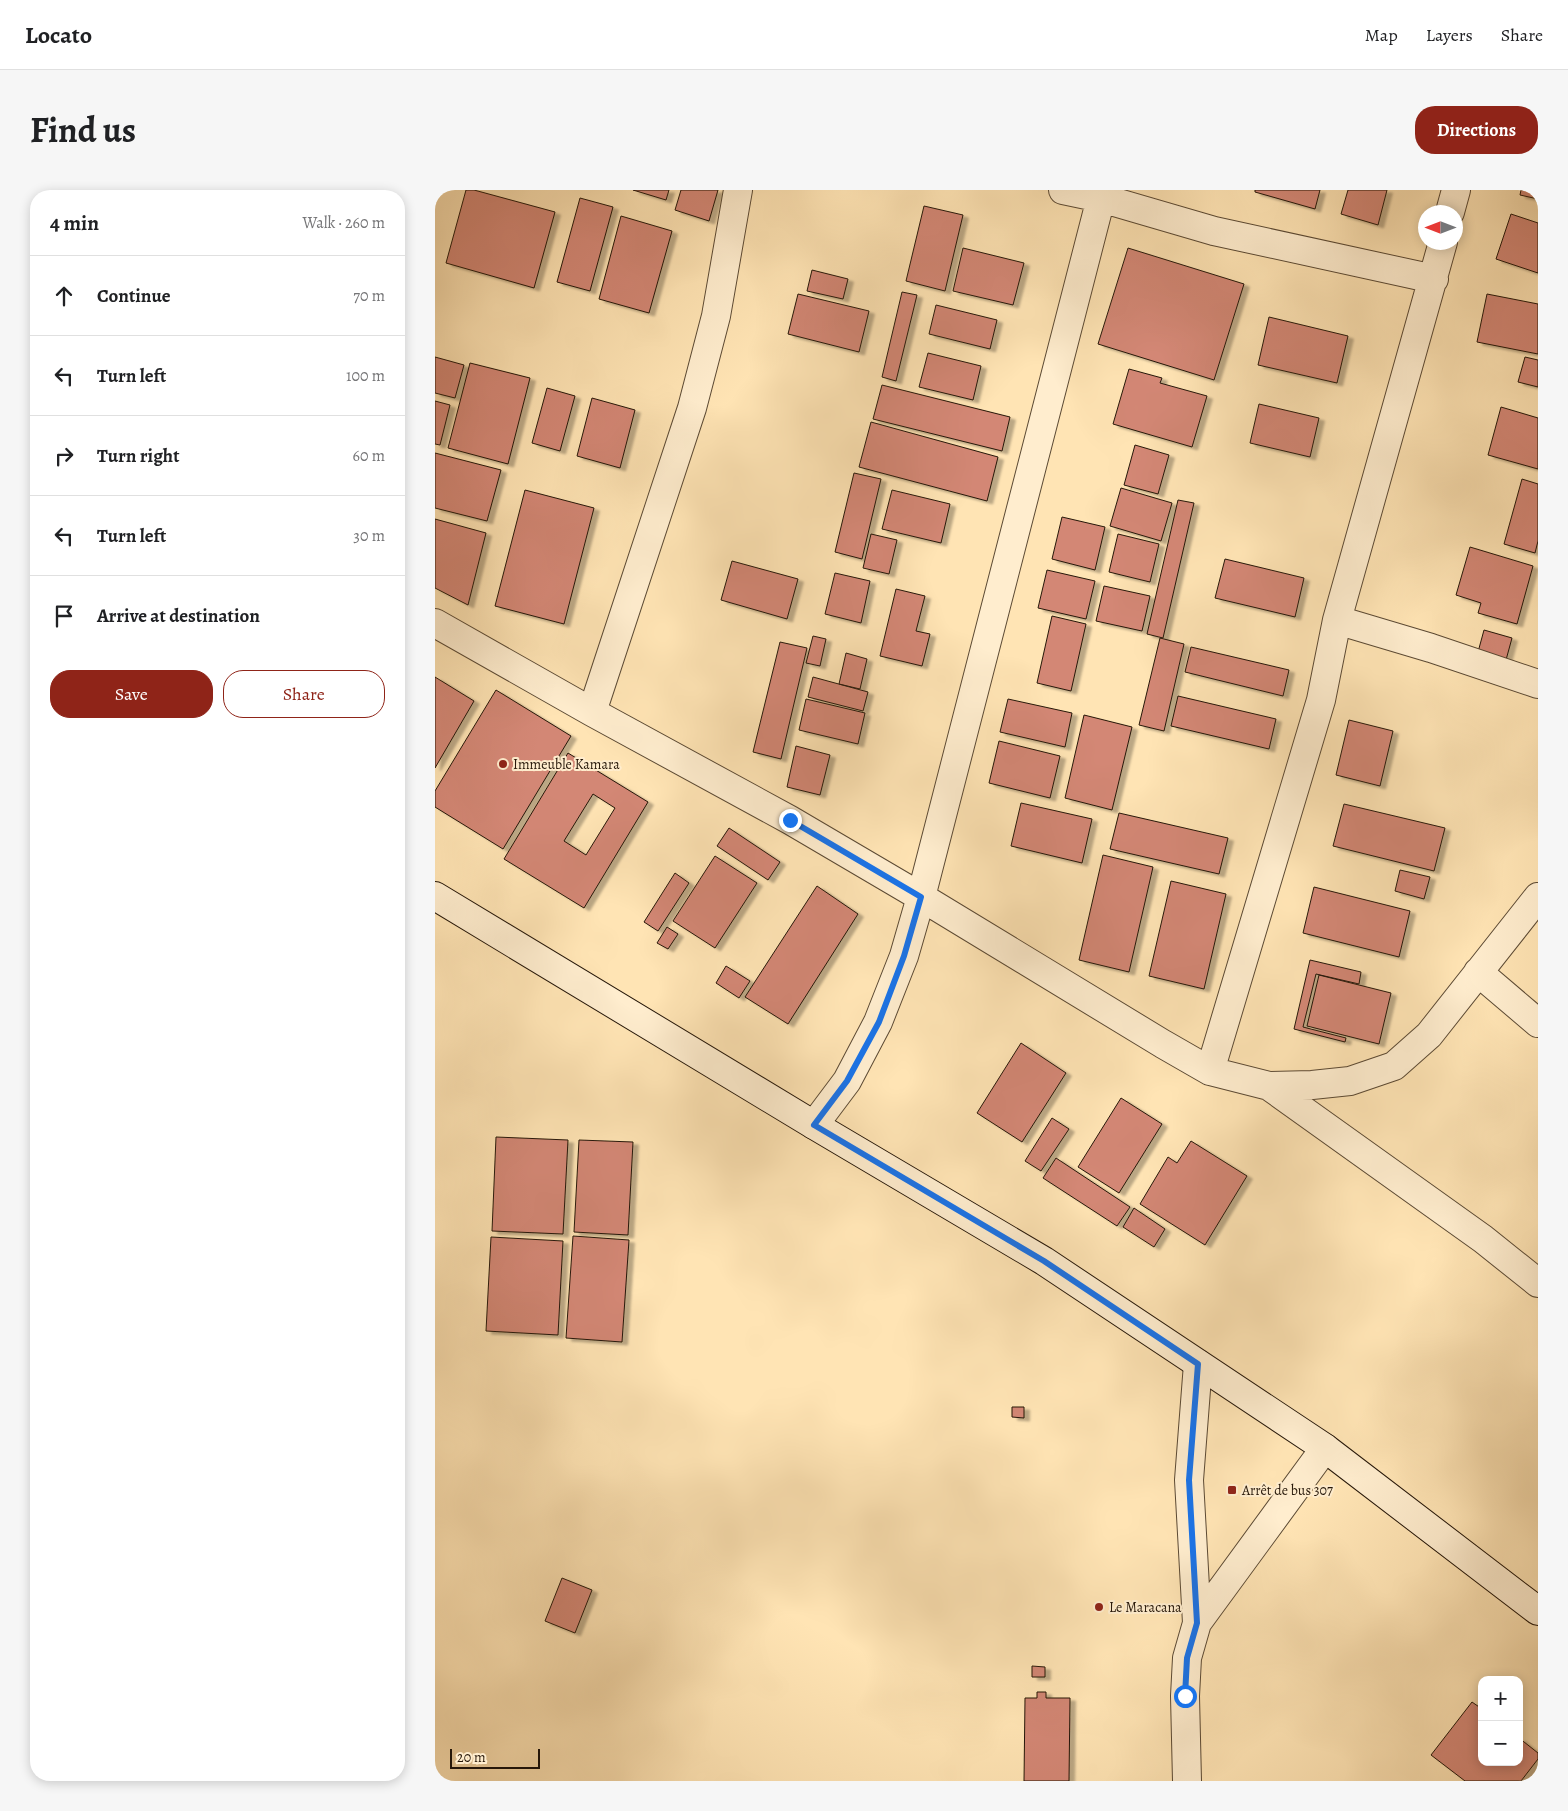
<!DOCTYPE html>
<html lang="en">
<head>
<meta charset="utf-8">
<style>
  :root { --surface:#fff; --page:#f6f6f6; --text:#202124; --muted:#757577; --line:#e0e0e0; --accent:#8f2418 }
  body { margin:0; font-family:Alegreya,serif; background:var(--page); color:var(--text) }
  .controls { position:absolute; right:15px; bottom:15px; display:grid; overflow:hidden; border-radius:10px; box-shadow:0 2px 12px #0003 }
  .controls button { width:45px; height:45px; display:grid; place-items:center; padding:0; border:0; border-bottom:1px solid var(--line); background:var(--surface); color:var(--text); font:25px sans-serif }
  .compass { position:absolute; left:983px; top:15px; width:45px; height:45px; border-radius:50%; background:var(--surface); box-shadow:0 2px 12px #0003; rotate:270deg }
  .scale { position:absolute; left:15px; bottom:12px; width:90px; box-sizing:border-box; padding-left:5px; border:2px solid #261709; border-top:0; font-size:14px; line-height:18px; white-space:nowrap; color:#261709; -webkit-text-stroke:4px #ffedce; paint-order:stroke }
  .stop { position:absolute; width:15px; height:15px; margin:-11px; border:4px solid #1a73e8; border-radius:50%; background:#fff }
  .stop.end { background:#1a73e8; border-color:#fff; box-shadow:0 1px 5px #0008 }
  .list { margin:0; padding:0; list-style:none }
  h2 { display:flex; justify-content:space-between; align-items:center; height:65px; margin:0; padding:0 20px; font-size:21px }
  h2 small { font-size:16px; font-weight:400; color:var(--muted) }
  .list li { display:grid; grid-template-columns:32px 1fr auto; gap:15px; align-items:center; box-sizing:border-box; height:80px; padding:0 20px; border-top:1px solid var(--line) }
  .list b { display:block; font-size:19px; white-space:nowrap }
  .list em { font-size:16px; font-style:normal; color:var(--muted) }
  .actions { display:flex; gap:10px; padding:15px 20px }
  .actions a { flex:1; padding:11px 0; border:1px solid var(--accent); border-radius:20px; text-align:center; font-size:18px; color:var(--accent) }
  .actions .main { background:var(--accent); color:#fff }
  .icon { flex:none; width:28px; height:28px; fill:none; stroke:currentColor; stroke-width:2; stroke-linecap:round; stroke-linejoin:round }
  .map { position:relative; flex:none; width:1103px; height:1591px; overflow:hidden; border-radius:20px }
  header { display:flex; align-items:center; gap:30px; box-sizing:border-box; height:70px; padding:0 25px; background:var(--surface); border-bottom:1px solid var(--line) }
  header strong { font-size:24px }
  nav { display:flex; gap:28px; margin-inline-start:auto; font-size:18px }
  .intro { display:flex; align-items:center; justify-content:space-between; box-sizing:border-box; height:120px; padding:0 30px }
  h1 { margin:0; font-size:35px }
  .button { padding:12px 22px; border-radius:20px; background:var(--accent); color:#fff; font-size:18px; font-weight:700 }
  main { display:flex; gap:30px; padding:0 30px }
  aside { flex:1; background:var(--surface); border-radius:20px; box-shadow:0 2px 12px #0003 }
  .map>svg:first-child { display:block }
</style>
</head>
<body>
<header>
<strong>Locato</strong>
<nav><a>Map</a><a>Layers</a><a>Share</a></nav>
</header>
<div class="intro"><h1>Find us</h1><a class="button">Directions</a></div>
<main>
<aside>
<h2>4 min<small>Walk · 260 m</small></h2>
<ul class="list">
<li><svg class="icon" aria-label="ahead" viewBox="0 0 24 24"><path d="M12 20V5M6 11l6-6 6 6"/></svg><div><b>Continue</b></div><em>70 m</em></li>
<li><svg class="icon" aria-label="left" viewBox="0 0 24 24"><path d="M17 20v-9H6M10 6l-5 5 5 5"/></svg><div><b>Turn left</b></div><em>100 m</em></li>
<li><svg class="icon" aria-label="right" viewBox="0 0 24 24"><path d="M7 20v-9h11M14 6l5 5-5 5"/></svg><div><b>Turn right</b></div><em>60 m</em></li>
<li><svg class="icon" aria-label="left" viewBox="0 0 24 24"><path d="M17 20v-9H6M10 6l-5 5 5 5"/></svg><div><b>Turn left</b></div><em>30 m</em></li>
<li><svg class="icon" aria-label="arrive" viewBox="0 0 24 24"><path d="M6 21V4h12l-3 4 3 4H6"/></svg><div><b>Arrive at destination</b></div></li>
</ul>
<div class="actions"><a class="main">Save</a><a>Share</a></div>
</aside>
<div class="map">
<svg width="1103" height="1591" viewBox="0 0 1103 1591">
  <defs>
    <filter id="shadow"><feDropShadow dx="5.5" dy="3" stdDeviation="1" flood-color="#0004"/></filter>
  </defs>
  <rect width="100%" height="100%" fill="#ffe4b4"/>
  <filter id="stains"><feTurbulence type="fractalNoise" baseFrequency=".004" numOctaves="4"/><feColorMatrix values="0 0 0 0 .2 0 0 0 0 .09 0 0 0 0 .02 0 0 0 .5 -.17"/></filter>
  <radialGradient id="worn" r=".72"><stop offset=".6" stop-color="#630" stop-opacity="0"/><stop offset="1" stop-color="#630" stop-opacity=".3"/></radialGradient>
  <!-- building -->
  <path fill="#d38774" stroke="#261709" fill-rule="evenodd" filter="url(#shadow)" d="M 31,0 L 39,0 L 120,22 L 99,98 L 11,73 Z
    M 198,0 L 234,0 L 231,10 Z
    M 246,0 L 283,0 L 274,31 L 240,20 Z
    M 820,0 L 885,0 L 880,19 L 820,2 Z
    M 913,0 L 952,0 L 943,35 L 906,24 Z
    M 1086,0 L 1103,0 L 1103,9 L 1085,5 Z
    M 145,8 L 178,17 L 155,101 L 122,92 Z
    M 489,16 L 528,25 L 510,101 L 471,91 Z
    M 1076,24 L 1103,33 L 1103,83 L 1061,69 Z
    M 186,26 L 237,41 L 214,123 L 164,109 Z
    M 528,58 L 589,73 L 578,115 L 518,101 Z
    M 693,58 L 809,94 L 779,190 L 663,154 Z
    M 377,80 L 413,89 L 408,109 L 372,101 Z
    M 467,102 L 482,105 L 461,191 L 447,187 Z
    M 363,104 L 434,121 L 424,162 L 353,144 Z
    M 1052,104 L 1103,114 L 1103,164 L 1042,152 Z
    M 501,115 L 562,130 L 555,159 L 494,144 Z
    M 834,127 L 913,146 L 902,193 L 823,175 Z
    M 493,163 L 546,176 L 538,210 L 484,197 Z
    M 0,167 L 29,175 L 20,208 L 0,203 Z
    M 1090,167 L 1103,170 L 1103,197 L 1083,192 Z
    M 35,173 L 95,188 L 73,274 L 13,258 Z
    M 694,179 L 727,188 L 725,193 L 772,206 L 757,257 L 678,234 Z
    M 447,195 L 575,227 L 567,261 L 438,229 Z
    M 112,198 L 140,206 L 125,261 L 97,253 Z
    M 157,208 L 200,220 L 185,278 L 142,266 Z
    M 0,211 L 15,215 L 5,255 L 0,254 Z
    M 824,214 L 884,228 L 875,267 L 815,253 Z
    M 1066,217 L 1103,228 L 1103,279 L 1053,265 Z
    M 436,232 L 563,267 L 552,311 L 424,277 Z
    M 700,255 L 734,265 L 723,304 L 689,295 Z
    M 0,263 L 66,280 L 52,331 L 0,318 Z
    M 419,283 L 446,289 L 427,369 L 400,362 Z
    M 1087,289 L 1103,294 L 1103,351 L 1100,363 L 1069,354 Z
    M 686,298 L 737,313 L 726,351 L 675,336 Z
    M 90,300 L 159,318 L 129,434 L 60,416 Z
    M 457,300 L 515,314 L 506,353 L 447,339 Z
    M 743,310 L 759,313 L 728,448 L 712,444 Z
    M 627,327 L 670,337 L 660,380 L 617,369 Z
    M 0,329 L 51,343 L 33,415 L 0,398 Z
    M 436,344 L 462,350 L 454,384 L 428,378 Z
    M 683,344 L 724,354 L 715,392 L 674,382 Z
    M 1035,357 L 1098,376 L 1082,434 L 1043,423 L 1046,413 L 1021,405 Z
    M 790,369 L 869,388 L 860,427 L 780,408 Z
    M 297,371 L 363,389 L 352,429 L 286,410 Z
    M 612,380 L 660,391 L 651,429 L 603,418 Z
    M 400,383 L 435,391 L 426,433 L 390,424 Z
    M 669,396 L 715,406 L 707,441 L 661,431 Z
    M 461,399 L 490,406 L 481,441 L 495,444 L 487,476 L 445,466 Z
    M 617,426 L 651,434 L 636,501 L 602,493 Z
    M 1049,440 L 1077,448 L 1071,470 L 1043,462 Z
    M 378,446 L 391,449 L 385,476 L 371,473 Z
    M 725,448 L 749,454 L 729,541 L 704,535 Z
    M 345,452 L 372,458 L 346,569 L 318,562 Z
    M 756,457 L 854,480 L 848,506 L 750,482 Z
    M 411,463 L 432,469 L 425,499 L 404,494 Z
    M 0,487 L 39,511 L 0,578 Z
    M 378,487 L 433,502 L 428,521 L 373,507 Z
    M 61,500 L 136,546 L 68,659 L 0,617 L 0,601 Z
    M 743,506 L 841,529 L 834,559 L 736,536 Z
    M 371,509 L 430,523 L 423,554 L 364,540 Z
    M 573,509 L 637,523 L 630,557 L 565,542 Z
    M 649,525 L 697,537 L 677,620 L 630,608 Z
    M 914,530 L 958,541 L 945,596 L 901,585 Z
    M 564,551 L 625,566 L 615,608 L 554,593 Z
    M 361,556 L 395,565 L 385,605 L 352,597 Z
    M 133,563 L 213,612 L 149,718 L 69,669 ZM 158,604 L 180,618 L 151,665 L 129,651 Z
    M 586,613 L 657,629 L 647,673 L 576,656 Z
    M 909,614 L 1010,638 L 999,681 L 898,656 Z
    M 684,623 L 793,648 L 784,684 L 675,659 Z
    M 294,638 L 345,672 L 333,690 L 282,656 Z
    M 668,665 L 718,677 L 694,782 L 644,770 Z
    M 280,666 L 322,693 L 280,758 L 238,731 Z
    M 965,680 L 995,687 L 989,709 L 960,701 Z
    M 240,683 L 254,693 L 223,741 L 209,732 Z
    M 736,691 L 791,704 L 769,799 L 714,786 Z
    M 382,696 L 423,724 L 353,834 L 310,807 Z
    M 879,697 L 975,721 L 964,767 L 868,743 Z
    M 232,737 L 243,744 L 233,759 L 222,753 Z
    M 875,770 L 926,782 L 924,794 L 881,784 L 868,837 L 911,848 L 910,852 L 859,839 Z
    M 291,776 L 315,791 L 304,808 L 281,793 Z
    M 884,785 L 956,803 L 944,854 L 872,836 Z
    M 586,853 L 631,883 L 587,952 L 542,923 Z
    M 686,908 L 727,934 L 684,1003 L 643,977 Z
    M 617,928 L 634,939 L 606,981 L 590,971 Z
    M 61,947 L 133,950 L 128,1044 L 57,1041 Z
    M 144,950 L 198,952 L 193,1045 L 139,1042 Z
    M 756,951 L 812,986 L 770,1055 L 705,1014 L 733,967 L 742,973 Z
    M 621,968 L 695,1017 L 682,1036 L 608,988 Z
    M 699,1018 L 730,1039 L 719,1057 L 688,1037 Z
    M 138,1046 L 194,1050 L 187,1152 L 131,1148 Z
    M 56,1047 L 128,1051 L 123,1145 L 51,1141 Z
    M 577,1217 L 589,1217 L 589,1228 L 577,1227 Z
    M 127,1388 L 157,1400 L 140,1443 L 110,1431 Z
    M 597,1476 L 610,1477 L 610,1487 L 597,1487 Z
    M 602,1502 L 611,1502 L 611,1508 L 635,1508 L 634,1591 L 589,1591 L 590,1508 L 602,1508 Z
    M 1037,1512 L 1047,1519 L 1047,1572 L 1084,1572 L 1084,1548 L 1103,1563 L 1103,1569 L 1086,1591 L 1030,1591 L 996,1565 Z"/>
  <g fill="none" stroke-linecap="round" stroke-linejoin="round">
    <defs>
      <path id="minor" d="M 628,0 L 666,8 L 779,41 L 999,89
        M 1015,22 L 1021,0
        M 902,430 L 996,458 L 1103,494
        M 0,433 L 157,522 L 355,630 L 486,707 L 728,854 L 775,881 L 834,896 L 877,895 L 915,891 L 959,876 L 994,845 L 1103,707
        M 157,522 L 257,218 L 281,126 L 303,0
        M 1043,782 L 1103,833
        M 775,881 L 886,510 L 902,430 L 1008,52
        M 834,896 L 1048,1049 L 1103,1093
        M 379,935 L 412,891 L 443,832 L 469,766 L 486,707 L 666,8
        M 762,1433 L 754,1290 L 763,1174
        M 752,1591 L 750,1506 L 752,1468 L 762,1433 L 890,1258"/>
      <path id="secondary" d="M 0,706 L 379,935 L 609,1071 L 890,1258 L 1103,1421"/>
    </defs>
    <!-- minor casing -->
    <use href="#minor" stroke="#5c4a34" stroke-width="30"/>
    <!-- secondary casing -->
    <use href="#secondary" stroke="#261709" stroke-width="30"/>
    <!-- minor -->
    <use href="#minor" stroke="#ffedce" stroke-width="28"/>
    <!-- secondary -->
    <use href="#secondary" stroke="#ffedce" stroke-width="28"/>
  </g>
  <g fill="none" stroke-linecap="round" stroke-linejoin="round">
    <!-- route -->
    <path stroke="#1a73e8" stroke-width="6" d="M 355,630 L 486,707 L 469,766 L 444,832 L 412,891 L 379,935 L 609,1071 L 763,1174 L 754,1290 L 762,1433 L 752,1468 L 750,1506"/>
  </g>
  <!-- markers -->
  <g fill="#8f2418" stroke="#ffedce" stroke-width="2">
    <circle cx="68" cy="574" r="5"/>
    <rect x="792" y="1295" width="10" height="10" rx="2.5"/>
    <circle cx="664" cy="1417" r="5"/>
  </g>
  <g text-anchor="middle" stroke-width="4" stroke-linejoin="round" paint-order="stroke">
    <!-- poi labels -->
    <g font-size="14" fill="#261709" stroke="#ffedce" text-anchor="start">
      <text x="78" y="579">Immeuble Kamara</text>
      <text x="807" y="1305">Arrêt de bus 307</text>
      <text x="674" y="1422">Le Maracana</text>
    </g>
  </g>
  <rect width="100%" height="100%" filter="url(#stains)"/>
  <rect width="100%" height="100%" fill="url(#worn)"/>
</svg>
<div class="controls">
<button>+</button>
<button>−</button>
</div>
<svg class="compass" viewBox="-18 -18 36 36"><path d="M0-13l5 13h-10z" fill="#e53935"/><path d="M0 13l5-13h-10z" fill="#757577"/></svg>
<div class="scale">20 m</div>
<div class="stop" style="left:750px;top:1506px"></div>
<div class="stop end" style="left:355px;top:630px"></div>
</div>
</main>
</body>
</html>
